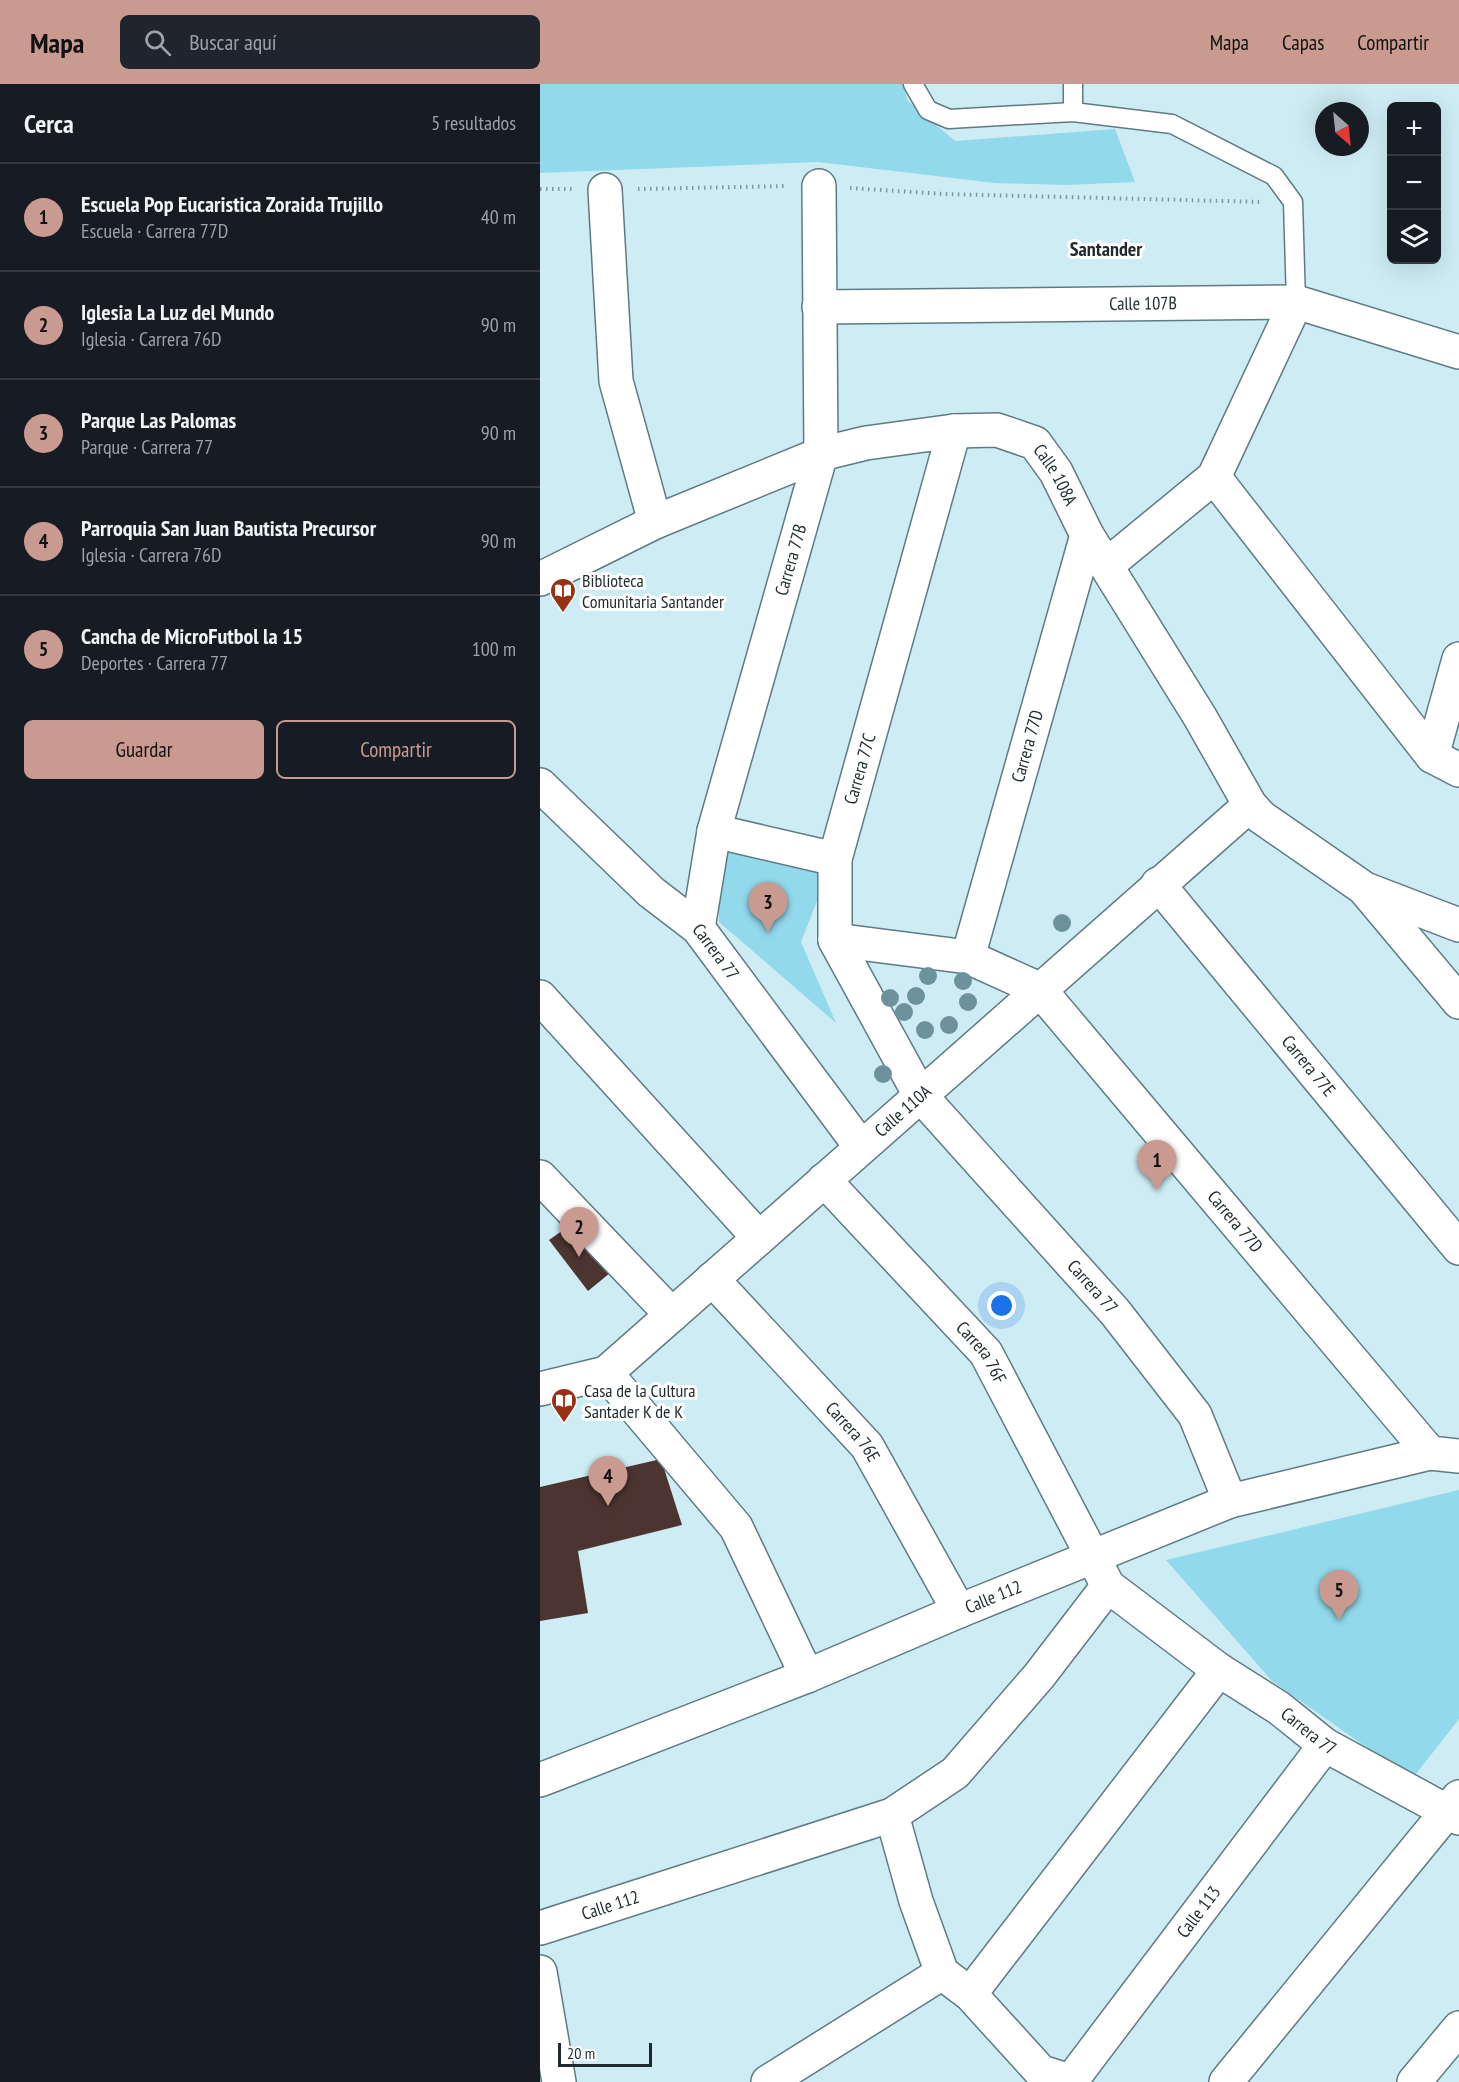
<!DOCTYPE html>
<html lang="es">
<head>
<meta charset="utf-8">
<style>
  :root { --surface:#171b24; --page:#20242c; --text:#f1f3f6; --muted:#9ea1a6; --line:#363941; --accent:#c99b90 }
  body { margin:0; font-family:"PT Sans Narrow",sans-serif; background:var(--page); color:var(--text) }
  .controls { position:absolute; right:18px; top:18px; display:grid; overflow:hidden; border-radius:9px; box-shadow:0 6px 24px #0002 }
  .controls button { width:54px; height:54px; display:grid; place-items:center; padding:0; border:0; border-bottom:2px solid var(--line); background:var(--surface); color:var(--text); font:30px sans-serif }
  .compass { position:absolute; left:775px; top:18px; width:54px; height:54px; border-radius:50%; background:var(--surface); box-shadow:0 6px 24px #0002; rotate:153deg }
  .scale { position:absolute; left:18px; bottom:15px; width:94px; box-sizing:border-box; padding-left:6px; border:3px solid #1e2a2d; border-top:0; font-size:16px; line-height:21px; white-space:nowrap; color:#1e2a2d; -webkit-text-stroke:4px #fff; paint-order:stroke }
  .you { position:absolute; left:462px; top:1222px; width:21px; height:21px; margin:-15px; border:4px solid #fff; border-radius:50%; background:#1a73e8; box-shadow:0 0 0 9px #1a73e833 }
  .badge { display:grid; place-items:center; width:39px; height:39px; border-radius:50%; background:var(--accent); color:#111; font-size:20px; font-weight:700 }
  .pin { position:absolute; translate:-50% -50px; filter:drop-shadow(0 2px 3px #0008) }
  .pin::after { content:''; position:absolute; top:32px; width:21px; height:18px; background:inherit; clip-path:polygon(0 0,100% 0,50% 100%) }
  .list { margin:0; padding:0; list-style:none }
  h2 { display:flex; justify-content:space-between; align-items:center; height:78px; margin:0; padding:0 24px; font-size:26px }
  h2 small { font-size:20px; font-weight:400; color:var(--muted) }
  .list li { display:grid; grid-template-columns:39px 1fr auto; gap:18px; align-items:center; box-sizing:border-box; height:108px; padding:0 24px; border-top:2px solid var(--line) }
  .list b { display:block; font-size:22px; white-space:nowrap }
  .list p { margin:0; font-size:20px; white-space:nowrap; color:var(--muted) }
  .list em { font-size:20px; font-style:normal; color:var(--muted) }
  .actions { display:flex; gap:12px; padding:18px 24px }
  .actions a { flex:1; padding:14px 0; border:2px solid var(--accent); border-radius:9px; text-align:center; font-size:21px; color:var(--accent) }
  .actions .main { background:var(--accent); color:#111 }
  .icon { flex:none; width:33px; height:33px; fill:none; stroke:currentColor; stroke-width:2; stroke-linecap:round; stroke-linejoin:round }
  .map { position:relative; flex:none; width:919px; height:1998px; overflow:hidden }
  header { display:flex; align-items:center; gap:36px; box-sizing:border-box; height:84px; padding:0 30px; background:var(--accent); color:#111 }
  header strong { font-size:28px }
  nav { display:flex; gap:33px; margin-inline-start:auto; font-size:21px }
  .search { width:420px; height:54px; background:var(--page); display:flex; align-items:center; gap:15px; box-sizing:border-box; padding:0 21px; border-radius:9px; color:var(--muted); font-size:22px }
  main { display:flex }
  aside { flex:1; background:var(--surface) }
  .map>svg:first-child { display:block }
</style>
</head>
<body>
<header>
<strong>Mapa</strong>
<div class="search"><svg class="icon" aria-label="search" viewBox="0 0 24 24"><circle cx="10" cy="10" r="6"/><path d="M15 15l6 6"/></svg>Buscar aquí</div>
<nav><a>Mapa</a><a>Capas</a><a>Compartir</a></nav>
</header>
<main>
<aside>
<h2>Cerca<small>5 resultados</small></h2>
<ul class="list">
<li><span class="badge">1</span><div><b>Escuela Pop Eucaristica Zoraida Trujillo</b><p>Escuela · Carrera 77D</p></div><em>40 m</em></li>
<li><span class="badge">2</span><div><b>Iglesia La Luz del Mundo</b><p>Iglesia · Carrera 76D</p></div><em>90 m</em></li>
<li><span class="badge">3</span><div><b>Parque Las Palomas</b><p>Parque · Carrera 77</p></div><em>90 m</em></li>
<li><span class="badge">4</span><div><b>Parroquia San Juan Bautista Precursor</b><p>Iglesia · Carrera 76D</p></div><em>90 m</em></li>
<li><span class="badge">5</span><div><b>Cancha de MicroFutbol la 15</b><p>Deportes · Carrera 77</p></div><em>100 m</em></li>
</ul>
<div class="actions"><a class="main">Guardar</a><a>Compartir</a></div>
</aside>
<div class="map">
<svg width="919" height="1998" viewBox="0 0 919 1998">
  <rect width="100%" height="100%" fill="#ceecf4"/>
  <!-- green -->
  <path fill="#92d9eb" d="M 0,0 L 364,0 L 367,16 L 415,57 L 575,45 L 595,98 L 526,101 L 455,99 L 278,78 L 0,89 Z
    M 179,761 L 291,781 L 261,858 L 296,939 L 179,838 Z
    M 919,1406 L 919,1635 L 872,1695 L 732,1597 L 626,1476 Z"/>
  <!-- building -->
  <path fill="#4c3530" d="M 29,1142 L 70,1189 L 48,1207 L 9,1156 Z
    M 121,1375 L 142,1441 L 38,1467 L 48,1529 L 0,1537 L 0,1403 Z"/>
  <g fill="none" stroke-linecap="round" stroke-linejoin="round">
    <defs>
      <path id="lane" d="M 373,0 L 388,26 L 409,35 L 533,28 L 632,40 L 734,92 L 753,118 L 756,218
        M 533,0 L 533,28"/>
      <g id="street">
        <path d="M 65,106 L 76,297 L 115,438"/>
        <path id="s1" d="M 279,223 L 756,218 L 919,268"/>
        <path id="s2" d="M 414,347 L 295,775 L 295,856 L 380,1011 L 575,1228 L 655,1331 L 690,1417"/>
        <path d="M 674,393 L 892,672 L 919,686"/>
        <path d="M 567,481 L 674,393 L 756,218"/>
        <path id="s3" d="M 0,495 L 115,438 L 281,370 L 326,359 L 414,347 L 457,346 L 495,359 L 516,388 L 547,451 L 660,633 L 710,721 L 721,733 L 825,805 L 919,841"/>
        <path d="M 892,672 L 919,575"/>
        <path id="s4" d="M 0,701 L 111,808 L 158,844 L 321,1063"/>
        <path d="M 174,747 L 295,775"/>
        <path id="s5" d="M 618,800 L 919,1164"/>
        <path d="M 826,807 L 919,918"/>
        <path id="s6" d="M 158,844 L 174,747 L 281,370 L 279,102"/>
        <path id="s7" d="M 295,856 L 428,873 L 499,905 L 890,1369"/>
        <path id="s8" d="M 428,873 L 547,451"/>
        <path d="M 0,913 L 219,1154"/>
        <path d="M 0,1093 L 132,1231"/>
        <path id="s9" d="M 284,1096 L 446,1269 L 568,1502 L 679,1586 L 739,1624 L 785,1661 L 919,1734"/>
        <path id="s10" d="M 172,1195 L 327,1362 L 419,1527"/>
        <path d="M 66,1289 L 196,1443 L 267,1592"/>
        <path id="s11" d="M 0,1305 L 66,1289 L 710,721"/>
        <path d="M 352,1731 L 376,1817 L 402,1889 L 430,1910 L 501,1988 L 533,1998"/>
        <path id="s12" d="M 0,1844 L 352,1731 L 415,1689 L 499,1592 L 568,1502"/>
        <path d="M 0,1888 L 19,1998"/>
        <path d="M 430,1910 L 679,1586"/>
        <path id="s13" d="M 531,1997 L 785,1661"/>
        <path d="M 228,1998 L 402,1889"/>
        <path d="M 686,1998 L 919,1713"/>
        <path d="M 874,1998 L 919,1944"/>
      </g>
      <g id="secondary">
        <path id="s14" d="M 0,1696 L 267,1592 L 419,1527 L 690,1417 L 890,1369 L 919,1372"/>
      </g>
    </defs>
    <!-- lane casing -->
    <use href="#lane" stroke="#5f7b82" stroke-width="21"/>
    <!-- street casing -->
    <use href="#street" stroke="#5f7b82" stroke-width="36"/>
    <!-- secondary casing -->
    <use href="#secondary" stroke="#5f7b82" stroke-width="36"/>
    <!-- path -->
    <path stroke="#7f959a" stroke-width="4" stroke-dasharray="1.5 4.5" stroke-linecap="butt" d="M 310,104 L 404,110 L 723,118
      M 0,105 L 33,105
      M 98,105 L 246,102"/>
    <!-- lane -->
    <use href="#lane" stroke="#fff" stroke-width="18"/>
    <!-- street -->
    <use href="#street" stroke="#fff" stroke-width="33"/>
    <!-- secondary -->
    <use href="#secondary" stroke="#fff" stroke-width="33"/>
  </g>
  <!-- trees -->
  <g fill="#6e929b">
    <circle cx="522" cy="839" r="9"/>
    <circle cx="388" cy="892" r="9"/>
    <circle cx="423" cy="897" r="9"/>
    <circle cx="376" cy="912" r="9"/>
    <circle cx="350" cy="914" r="9"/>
    <circle cx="428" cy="918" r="9"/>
    <circle cx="364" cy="928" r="9"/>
    <circle cx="409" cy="941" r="9"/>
    <circle cx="385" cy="946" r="9"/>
    <circle cx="343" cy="990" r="9"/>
  </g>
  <!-- icons -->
  <defs>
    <symbol id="library-pin" viewBox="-11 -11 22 30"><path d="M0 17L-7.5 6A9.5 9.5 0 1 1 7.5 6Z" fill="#983014" stroke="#fff"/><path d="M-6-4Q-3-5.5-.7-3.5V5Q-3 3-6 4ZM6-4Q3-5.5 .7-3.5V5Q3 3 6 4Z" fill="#fff"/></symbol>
  </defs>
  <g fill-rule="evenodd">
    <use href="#library-pin" x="8" y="492" width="30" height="40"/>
    <use href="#library-pin" x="9" y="1302" width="30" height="40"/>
  </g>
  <g text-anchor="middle" stroke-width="6" stroke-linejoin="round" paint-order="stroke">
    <!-- street labels -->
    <g font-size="18" fill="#1e2a2d" stroke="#fff">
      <text dy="6" stroke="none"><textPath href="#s1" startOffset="324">Calle 107B</textPath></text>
      <text dy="6" stroke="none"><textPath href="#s3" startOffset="564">Calle 108A</textPath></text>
      <text dy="6" stroke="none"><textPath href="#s6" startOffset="380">Carrera 77B</textPath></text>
      <text dy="6" stroke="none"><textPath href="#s8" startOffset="219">Carrera 77D</textPath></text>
      <text transform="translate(320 685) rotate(-74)" y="6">Carrera 77C</text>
      <text dy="6" stroke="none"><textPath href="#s4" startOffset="243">Carrera 77</textPath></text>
      <text dy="6" stroke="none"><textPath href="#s5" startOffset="236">Carrera 77E</textPath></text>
      <text dy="6" stroke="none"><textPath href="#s11" startOffset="464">Calle 110A</textPath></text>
      <text dy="6" stroke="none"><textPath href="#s7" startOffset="516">Carrera 77D</textPath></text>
      <text dy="6" stroke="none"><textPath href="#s2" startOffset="960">Carrera 77</textPath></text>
      <text dy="6" stroke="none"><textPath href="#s9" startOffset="234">Carrera 76F</textPath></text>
      <text dy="6" stroke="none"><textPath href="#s10" startOffset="208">Carrera 76E</textPath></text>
      <text dy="6" stroke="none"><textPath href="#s14" startOffset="489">Calle 112</textPath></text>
      <text dy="6" stroke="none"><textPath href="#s9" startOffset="748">Carrera 77</textPath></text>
      <text dy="6" stroke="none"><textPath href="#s12" startOffset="74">Calle 112</textPath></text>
      <text dy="6" stroke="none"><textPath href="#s13" startOffset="212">Calle 113</textPath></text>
    </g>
    <!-- poi labels -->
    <g font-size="18" fill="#1e2a2d" stroke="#fff" text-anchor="start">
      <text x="42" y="503">Biblioteca<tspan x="42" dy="21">Comunitaria Santander</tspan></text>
      <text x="44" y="1313">Casa de la Cultura<tspan x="44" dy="21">Santader K de K</tspan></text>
    </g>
    <!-- neighbourhood labels -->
    <g font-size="20" font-weight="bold" fill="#1e2a2d" stroke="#fff">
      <text x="566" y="172">Santander</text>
    </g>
  </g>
</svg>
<div class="controls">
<button>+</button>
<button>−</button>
<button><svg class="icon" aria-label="layers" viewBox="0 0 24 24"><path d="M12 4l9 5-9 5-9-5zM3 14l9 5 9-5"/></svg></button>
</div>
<svg class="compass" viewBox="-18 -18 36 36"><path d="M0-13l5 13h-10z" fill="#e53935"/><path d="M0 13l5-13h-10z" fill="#9ea1a6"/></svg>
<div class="scale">20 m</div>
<div class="you"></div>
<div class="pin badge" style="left:617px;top:1106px">1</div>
<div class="pin badge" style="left:39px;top:1173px">2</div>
<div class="pin badge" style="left:228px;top:848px">3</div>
<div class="pin badge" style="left:68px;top:1422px">4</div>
<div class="pin badge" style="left:799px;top:1536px">5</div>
</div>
</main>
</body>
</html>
